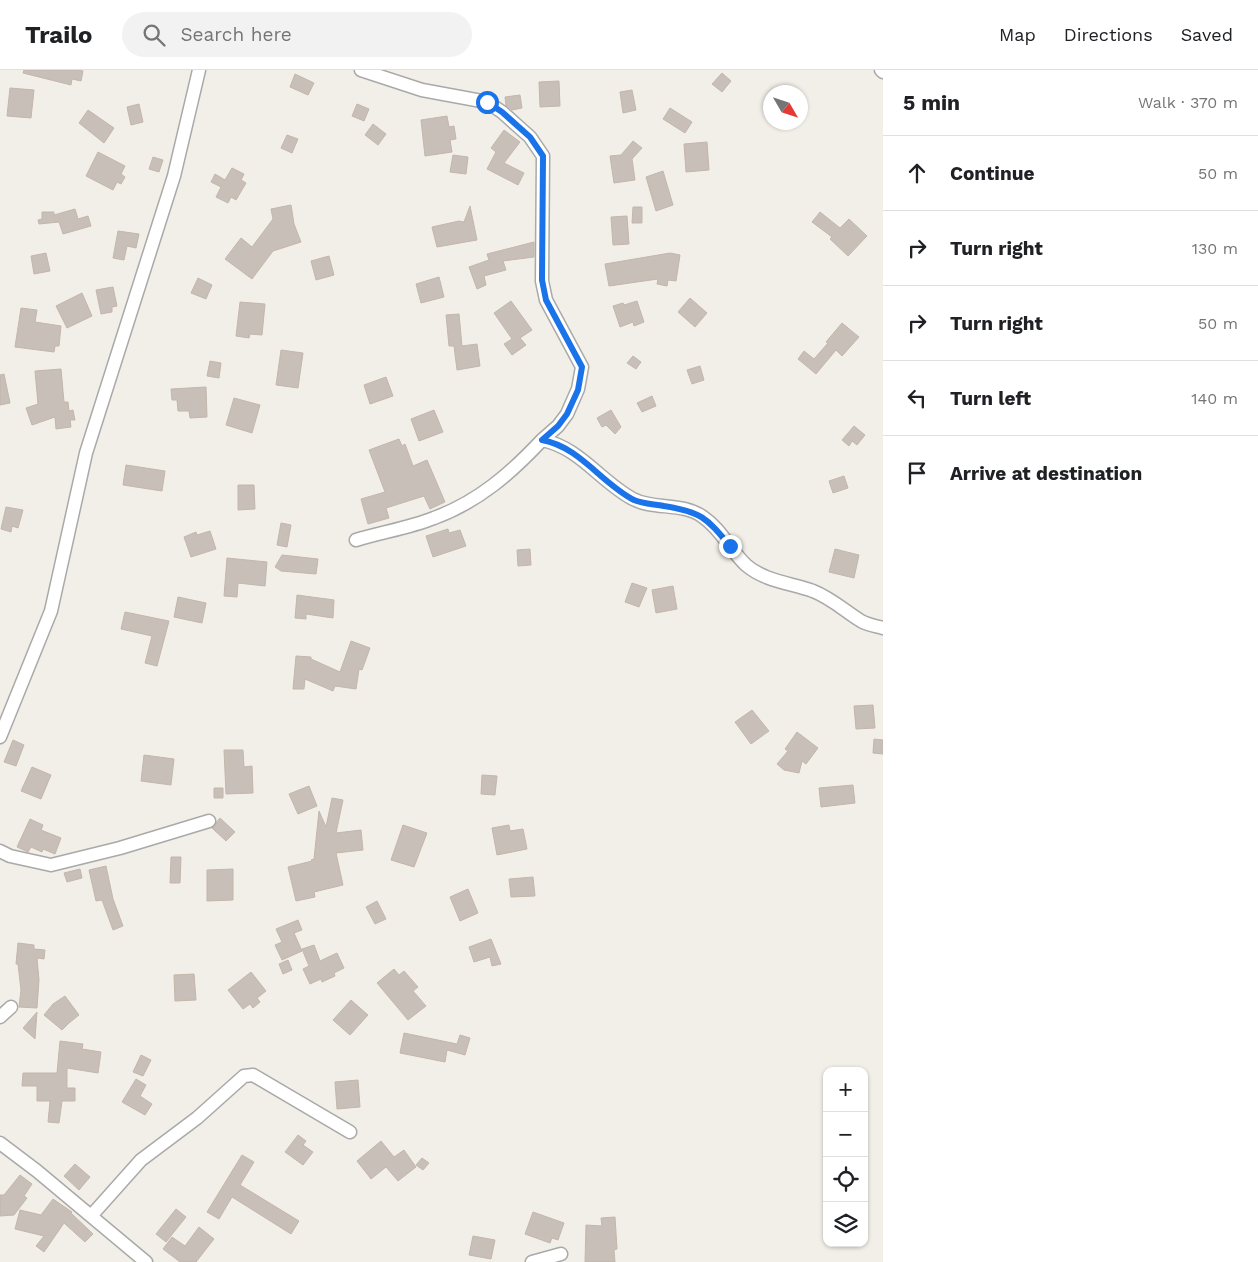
<!DOCTYPE html>
<html lang="en">
<head>
<meta charset="utf-8">
<style>
  :root { --surface:#fff; --page:#f2f2f2; --text:#202124; --muted:#757577; --line:#e0e0e0 }
  body { margin:0; font-family:"Work Sans",sans-serif; background:var(--page); color:var(--text) }
  .controls { position:absolute; right:15px; bottom:15px; display:grid; overflow:hidden; border-radius:10px; box-shadow:0 1px 4px #0004 }
  .controls button { width:45px; height:45px; display:grid; place-items:center; padding:0; border:0; border-bottom:1px solid var(--line); background:var(--surface); color:var(--text); font:25px sans-serif }
  .compass { position:absolute; left:763px; top:15px; width:45px; height:45px; border-radius:50%; background:var(--surface); box-shadow:0 1px 4px #0004; rotate:129deg }
  .stop { position:absolute; width:15px; height:15px; margin:-11px; border:4px solid #1a73e8; border-radius:50%; background:#fff }
  .stop.end { background:#1a73e8; border-color:#fff; box-shadow:0 1px 5px #0008 }
  .list { margin:0; padding:0; list-style:none }
  h2 { display:flex; justify-content:space-between; align-items:center; height:65px; margin:0; padding:0 20px; font-size:21px }
  h2 small { font-size:16px; font-weight:400; color:var(--muted) }
  .list li { display:grid; grid-template-columns:32px 1fr auto; gap:15px; align-items:center; box-sizing:border-box; height:75px; padding:0 20px; border-top:1px solid var(--line) }
  .list b { display:block; font-size:19px; white-space:nowrap }
  .list em { font-size:16px; font-style:normal; color:var(--muted) }
  .icon { flex:none; width:28px; height:28px; fill:none; stroke:currentColor; stroke-width:2; stroke-linecap:round; stroke-linejoin:round }
  .map { position:relative; flex:none; width:883px; height:1192px; overflow:hidden }
  header { display:flex; align-items:center; gap:30px; box-sizing:border-box; height:70px; padding:0 25px; background:var(--surface); border-bottom:1px solid var(--line) }
  header strong { font-size:24px }
  nav { display:flex; gap:28px; margin-inline-start:auto; font-size:18px }
  .search { width:350px; height:45px; background:var(--page); display:flex; align-items:center; gap:12px; box-sizing:border-box; padding:0 18px; border-radius:28px; color:var(--muted); font-size:19px }
  main { display:flex }
  aside { flex:1; background:var(--surface) }
  .map>svg:first-child { display:block }
</style>
</head>
<body>
<header>
<strong>Trailo</strong>
<div class="search"><svg class="icon" aria-label="search" viewBox="0 0 24 24"><circle cx="10" cy="10" r="6"/><path d="M15 15l6 6"/></svg>Search here</div>
<nav><a>Map</a><a>Directions</a><a>Saved</a></nav>
</header>
<main>
<div class="map">
<svg width="883" height="1192" viewBox="0 0 883 1192">
  <rect width="100%" height="100%" fill="#f2efe9"/>
  <!-- building -->
  <path fill="#c7bfb8" stroke="#c4b6ab" d="M 24,0 L 76,0 L 83,1 L 81,11 L 72,9 L 71,15 L 23,3 Z
    M 722,3 L 731,11 L 722,22 L 712,14 Z
    M 295,4 L 314,13 L 308,25 L 290,17 Z
    M 559,11 L 560,36 L 540,37 L 539,12 Z
    M 10,18 L 34,20 L 31,48 L 7,46 Z
    M 632,20 L 636,40 L 623,43 L 620,22 Z
    M 520,25 L 522,38 L 512,40 L 506,35 L 505,27 Z
    M 139,34 L 143,52 L 131,55 L 127,37 Z
    M 357,34 L 369,39 L 364,51 L 352,46 Z
    M 670,38 L 692,52 L 685,63 L 663,49 Z
    M 88,40 L 114,58 L 104,73 L 79,53 Z
    M 447,46 L 449,57 L 454,56 L 456,69 L 450,70 L 452,82 L 425,86 L 421,50 Z
    M 373,54 L 386,64 L 378,75 L 365,65 Z
    M 504,60 L 520,72 L 504,93 L 524,103 L 518,115 L 487,99 L 496,82 L 491,78 Z
    M 287,65 L 298,69 L 292,83 L 281,78 Z
    M 633,71 L 642,78 L 632,89 L 635,110 L 614,113 L 610,86 L 621,85 Z
    M 707,72 L 709,100 L 686,102 L 684,74 Z
    M 98,82 L 125,96 L 121,104 L 125,107 L 121,114 L 117,112 L 113,120 L 86,106 Z
    M 453,85 L 468,87 L 466,104 L 450,102 Z
    M 153,87 L 163,90 L 159,102 L 149,99 Z
    M 232,98 L 244,104 L 241,110 L 246,113 L 236,130 L 231,127 L 228,133 L 216,127 L 221,117 L 211,112 L 215,104 L 225,110 Z
    M 663,101 L 673,135 L 656,141 L 646,107 Z
    M 291,135 L 294,154 L 301,172 L 273,181 L 252,209 L 225,189 L 241,168 L 252,177 L 273,149 L 271,139 Z
    M 470,136 L 477,170 L 437,177 L 432,157 L 459,151 L 464,152 Z
    M 633,137 L 642,137 L 642,153 L 632,153 Z
    M 75,139 L 78,149 L 88,146 L 91,156 L 63,164 L 59,152 L 39,154 L 38,150 L 42,149 L 42,142 L 54,142 L 54,145 Z
    M 820,142 L 840,158 L 849,149 L 867,166 L 848,186 L 830,169 L 832,167 L 812,152 Z
    M 627,146 L 629,174 L 613,175 L 611,147 Z
    M 118,161 L 139,164 L 136,178 L 127,176 L 124,190 L 113,188 Z
    M 534,172 L 534,187 L 503,191 L 506,200 L 484,206 L 486,215 L 477,219 L 469,197 L 489,190 L 487,184 Z
    M 46,183 L 50,201 L 34,204 L 31,186 Z
    M 670,183 L 680,185 L 676,211 L 668,210 L 667,216 L 657,214 L 658,209 L 609,216 L 605,194 Z
    M 329,186 L 334,205 L 316,210 L 311,191 Z
    M 439,207 L 444,227 L 421,233 L 416,214 Z
    M 198,208 L 212,215 L 206,229 L 191,223 Z
    M 113,217 L 117,236 L 112,237 L 112,242 L 101,244 L 96,220 Z
    M 82,223 L 92,246 L 67,258 L 56,236 Z
    M 690,228 L 707,243 L 695,257 L 678,242 Z
    M 511,231 L 532,260 L 520,268 L 526,275 L 512,285 L 504,274 L 512,269 L 494,243 Z
    M 637,231 L 644,252 L 634,256 L 633,252 L 620,257 L 613,236 L 623,233 L 624,235 Z
    M 240,232 L 265,234 L 262,265 L 250,264 L 249,268 L 236,266 Z
    M 21,238 L 37,240 L 35,252 L 61,256 L 59,276 L 55,276 L 54,282 L 15,277 Z
    M 459,244 L 462,276 L 477,274 L 480,296 L 457,300 L 454,276 L 449,276 L 446,245 Z
    M 842,253 L 859,267 L 842,286 L 836,280 L 816,304 L 798,289 L 804,281 L 814,289 L 828,273 L 826,272 Z
    M 281,280 L 303,283 L 298,318 L 276,315 Z
    M 633,286 L 641,292 L 636,299 L 627,293 Z
    M 210,291 L 221,293 L 219,308 L 207,306 Z
    M 700,296 L 704,310 L 692,314 L 687,300 Z
    M 61,299 L 64,332 L 68,332 L 69,341 L 73,340 L 75,350 L 70,350 L 71,357 L 56,359 L 55,347 L 32,355 L 26,338 L 38,334 L 35,301 Z
    M 4,304 L 10,333 L 0,335 L 0,305 Z
    M 386,307 L 393,326 L 370,334 L 364,315 Z
    M 206,317 L 207,347 L 190,348 L 189,341 L 178,341 L 177,330 L 172,330 L 171,319 Z
    M 652,326 L 656,336 L 642,342 L 637,333 Z
    M 234,328 L 260,335 L 252,363 L 226,355 Z
    M 434,340 L 443,362 L 419,371 L 411,349 Z
    M 611,340 L 621,357 L 615,364 L 606,355 L 602,357 L 597,348 Z
    M 854,356 L 865,365 L 857,375 L 852,371 L 849,376 L 842,370 Z
    M 399,369 L 402,376 L 405,374 L 413,396 L 427,390 L 445,432 L 430,439 L 424,426 L 386,438 L 389,448 L 368,454 L 361,429 L 385,422 L 369,380 Z
    M 126,395 L 165,401 L 162,421 L 123,415 Z
    M 844,406 L 848,418 L 833,423 L 829,411 Z
    M 238,415 L 254,415 L 255,439 L 238,440 Z
    M 6,437 L 23,440 L 18,458 L 12,456 L 11,462 L 1,459 Z
    M 281,453 L 291,455 L 287,477 L 277,475 Z
    M 448,459 L 449,463 L 460,460 L 466,476 L 433,487 L 426,466 Z
    M 210,461 L 216,479 L 191,487 L 184,467 L 196,462 L 197,465 Z
    M 530,479 L 531,495 L 518,496 L 517,480 Z
    M 835,479 L 859,485 L 854,508 L 829,502 Z
    M 282,485 L 318,489 L 316,504 L 281,501 L 275,497 Z
    M 227,488 L 267,492 L 265,516 L 238,513 L 237,527 L 224,526 Z
    M 632,513 L 647,518 L 639,537 L 625,532 Z
    M 673,516 L 677,539 L 656,543 L 652,520 Z
    M 297,525 L 334,530 L 333,548 L 306,544 L 306,549 L 295,548 Z
    M 178,527 L 206,533 L 202,553 L 174,547 Z
    M 125,542 L 169,551 L 157,596 L 145,593 L 152,566 L 121,559 Z
    M 351,571 L 370,578 L 362,600 L 359,599 L 356,619 L 335,616 L 333,621 L 305,609 L 304,619 L 293,619 L 296,586 L 311,587 L 311,589 L 340,602 Z
    M 873,635 L 875,658 L 856,659 L 854,636 Z
    M 752,640 L 769,661 L 751,674 L 735,652 Z
    M 797,662 L 818,678 L 806,694 L 802,691 L 799,703 L 784,700 L 777,694 L 788,681 L 785,679 Z
    M 874,669 L 883,670 L 883,684 L 873,683 Z
    M 13,670 L 24,675 L 16,696 L 4,692 Z
    M 224,680 L 243,680 L 244,697 L 252,696 L 253,723 L 226,724 Z
    M 144,685 L 174,689 L 171,715 L 141,711 Z
    M 32,697 L 51,705 L 41,729 L 21,721 Z
    M 482,705 L 497,706 L 495,725 L 481,724 Z
    M 853,715 L 855,733 L 821,737 L 819,718 Z
    M 309,716 L 317,736 L 298,744 L 289,724 Z
    M 214,718 L 223,718 L 223,728 L 214,728 Z
    M 332,728 L 343,730 L 336,763 L 361,760 L 363,780 L 336,783 L 343,815 L 314,822 L 315,827 L 296,831 L 288,797 L 312,791 L 311,790 L 314,789 L 319,741 L 326,757 Z
    M 220,748 L 235,762 L 226,771 L 212,758 Z
    M 30,749 L 43,755 L 41,760 L 61,768 L 55,784 L 43,779 L 42,782 L 31,777 L 28,782 L 17,777 Z
    M 403,755 L 427,763 L 414,797 L 391,790 Z
    M 509,755 L 510,761 L 523,759 L 527,779 L 497,785 L 492,758 Z
    M 171,787 L 181,787 L 180,813 L 170,813 Z
    M 106,796 L 113,829 L 123,856 L 113,860 L 102,830 L 96,831 L 89,800 Z
    M 80,799 L 82,808 L 67,812 L 64,803 Z
    M 233,799 L 233,830 L 207,831 L 207,800 Z
    M 533,807 L 535,826 L 511,827 L 509,809 Z
    M 468,819 L 478,843 L 460,851 L 450,827 Z
    M 377,831 L 386,849 L 375,854 L 366,837 Z
    M 298,850 L 302,860 L 294,863 L 302,881 L 282,890 L 275,875 L 282,872 L 276,859 Z
    M 491,869 L 501,894 L 492,896 L 490,887 L 474,892 L 469,877 Z
    M 18,873 L 34,875 L 34,879 L 45,880 L 44,889 L 37,888 L 39,910 L 37,938 L 19,937 L 21,920 L 18,894 L 16,894 Z
    M 314,875 L 320,891 L 337,883 L 344,898 L 334,903 L 335,906 L 322,912 L 321,909 L 310,914 L 303,899 L 309,896 L 302,879 Z
    M 288,890 L 292,900 L 283,904 L 279,894 Z
    M 394,899 L 399,905 L 404,901 L 418,917 L 413,921 L 426,936 L 408,950 L 377,913 Z
    M 251,902 L 266,921 L 257,928 L 260,932 L 253,938 L 250,934 L 243,939 L 228,920 Z
    M 194,904 L 196,930 L 175,931 L 174,905 Z
    M 65,926 L 79,945 L 69,953 L 62,960 L 44,945 L 53,934 Z
    M 351,930 L 368,945 L 350,965 L 333,950 Z
    M 37,942 L 35,969 L 23,958 Z
    M 404,963 L 457,974 L 460,965 L 470,968 L 465,985 L 447,980 L 445,992 L 400,983 Z
    M 60,971 L 83,974 L 82,979 L 101,982 L 98,1003 L 67,998 L 67,1018 L 75,1018 L 75,1031 L 62,1031 L 59,1053 L 48,1052 L 50,1031 L 37,1031 L 37,1016 L 22,1016 L 23,1003 L 57,1003 Z
    M 141,985 L 151,990 L 143,1006 L 133,1002 Z
    M 136,1009 L 146,1015 L 140,1026 L 152,1034 L 145,1045 L 122,1032 Z
    M 358,1010 L 360,1037 L 337,1039 L 335,1012 Z
    M 298,1065 L 306,1071 L 303,1075 L 313,1082 L 303,1095 L 285,1082 Z
    M 381,1071 L 394,1087 L 404,1080 L 416,1097 L 398,1111 L 386,1097 L 371,1109 L 357,1091 Z
    M 242,1085 L 254,1092 L 240,1115 L 299,1151 L 291,1164 L 232,1127 L 219,1149 L 207,1142 Z
    M 422,1088 L 429,1093 L 423,1100 L 416,1095 Z
    M 75,1094 L 90,1107 L 79,1120 L 64,1106 Z
    M 20,1105 L 32,1114 L 24,1126 L 27,1128 L 14,1145 L 0,1146 L 0,1125 L 4,1125 Z
    M 53,1129 L 72,1142 L 71,1143 L 93,1164 L 85,1172 L 64,1153 L 44,1182 L 36,1176 L 44,1166 L 15,1159 L 20,1140 L 41,1145 Z
    M 176,1139 L 186,1147 L 166,1172 L 156,1164 Z
    M 533,1142 L 564,1153 L 558,1170 L 552,1168 L 550,1173 L 525,1164 Z
    M 615,1147 L 617,1179 L 614,1180 L 615,1192 L 585,1192 L 586,1155 L 602,1156 L 601,1148 Z
    M 199,1157 L 214,1169 L 196,1192 L 180,1192 L 163,1179 L 172,1167 L 185,1176 Z
    M 473,1166 L 495,1170 L 491,1189 L 469,1185 Z"/>
  <g fill="none" stroke-linecap="round" stroke-linejoin="round">
    <defs>
      <path id="minor" d="M 361,0 L 422,20 L 487,32 L 502,42 L 530,67 L 543,86 L 542,211 L 546,230 L 582,297 L 578,319 L 567,344 L 558,356 L 542,370
        M 881,0 L 883,2
        M 356,470 C 382,462 409,458 434,448 C 478,432 511,403 542,370 C 579,377 601,412 633,429 C 654,440 683,432 703,447 C 721,459 730,480 746,495 C 764,511 791,513 813,521 C 831,528 845,541 861,551 C 868,555 876,556 883,558
        M 0,667 L 51,541 L 86,383 L 174,106 L 199,0
        M 0,781 L 10,786 L 51,795 L 120,778 L 209,751
        M 0,947 L 11,937
        M 0,1073 L 37,1101 L 146,1192
        M 91,1146 L 141,1090 L 197,1048 L 244,1006 L 253,1005 L 350,1062
        M 532,1192 L 561,1184"/>
    </defs>
    <!-- minor casing -->
    <use href="#minor" stroke="#a9a9a9" stroke-width="15"/>
    <!-- minor -->
    <use href="#minor" stroke="#fff" stroke-width="12"/>
  </g>
  <g fill="none" stroke-linecap="round" stroke-linejoin="round">
    <!-- route -->
    <path stroke="#1a73e8" stroke-width="6" d="M 487,32 L 502,42 L 530,67 L 543,86 L 542,210 L 546,230 L 582,297 L 578,320 L 567,344 L 558,356 L 542,370 C 580,377 601,413 634,430 C 643,434 654,434 664,436 C 701,442 706,447 730,476"/>
  </g>
</svg>
<div class="controls">
<button>+</button>
<button>−</button>
<button><svg class="icon" aria-label="locate" viewBox="0 0 24 24"><circle cx="12" cy="12" r="6"/><path d="M12 2v4M12 18v4M2 12h4M18 12h4"/></svg></button>
<button><svg class="icon" aria-label="layers" viewBox="0 0 24 24"><path d="M12 4l9 5-9 5-9-5zM3 14l9 5 9-5"/></svg></button>
</div>
<svg class="compass" viewBox="-18 -18 36 36"><path d="M0-13l5 13h-10z" fill="#e53935"/><path d="M0 13l5-13h-10z" fill="#757577"/></svg>
<div class="stop" style="left:487px;top:32px"></div>
<div class="stop end" style="left:730px;top:476px"></div>
</div>
<aside>
<h2>5 min<small>Walk · 370 m</small></h2>
<ul class="list">
<li><svg class="icon" aria-label="ahead" viewBox="0 0 24 24"><path d="M12 20V5M6 11l6-6 6 6"/></svg><div><b>Continue</b></div><em>50 m</em></li>
<li><svg class="icon" aria-label="right" viewBox="0 0 24 24"><path d="M7 20v-9h11M14 6l5 5-5 5"/></svg><div><b>Turn right</b></div><em>130 m</em></li>
<li><svg class="icon" aria-label="right" viewBox="0 0 24 24"><path d="M7 20v-9h11M14 6l5 5-5 5"/></svg><div><b>Turn right</b></div><em>50 m</em></li>
<li><svg class="icon" aria-label="left" viewBox="0 0 24 24"><path d="M17 20v-9H6M10 6l-5 5 5 5"/></svg><div><b>Turn left</b></div><em>140 m</em></li>
<li><svg class="icon" aria-label="arrive" viewBox="0 0 24 24"><path d="M6 21V4h12l-3 4 3 4H6"/></svg><div><b>Arrive at destination</b></div></li>
</ul>
</aside>
</main>
</body>
</html>
